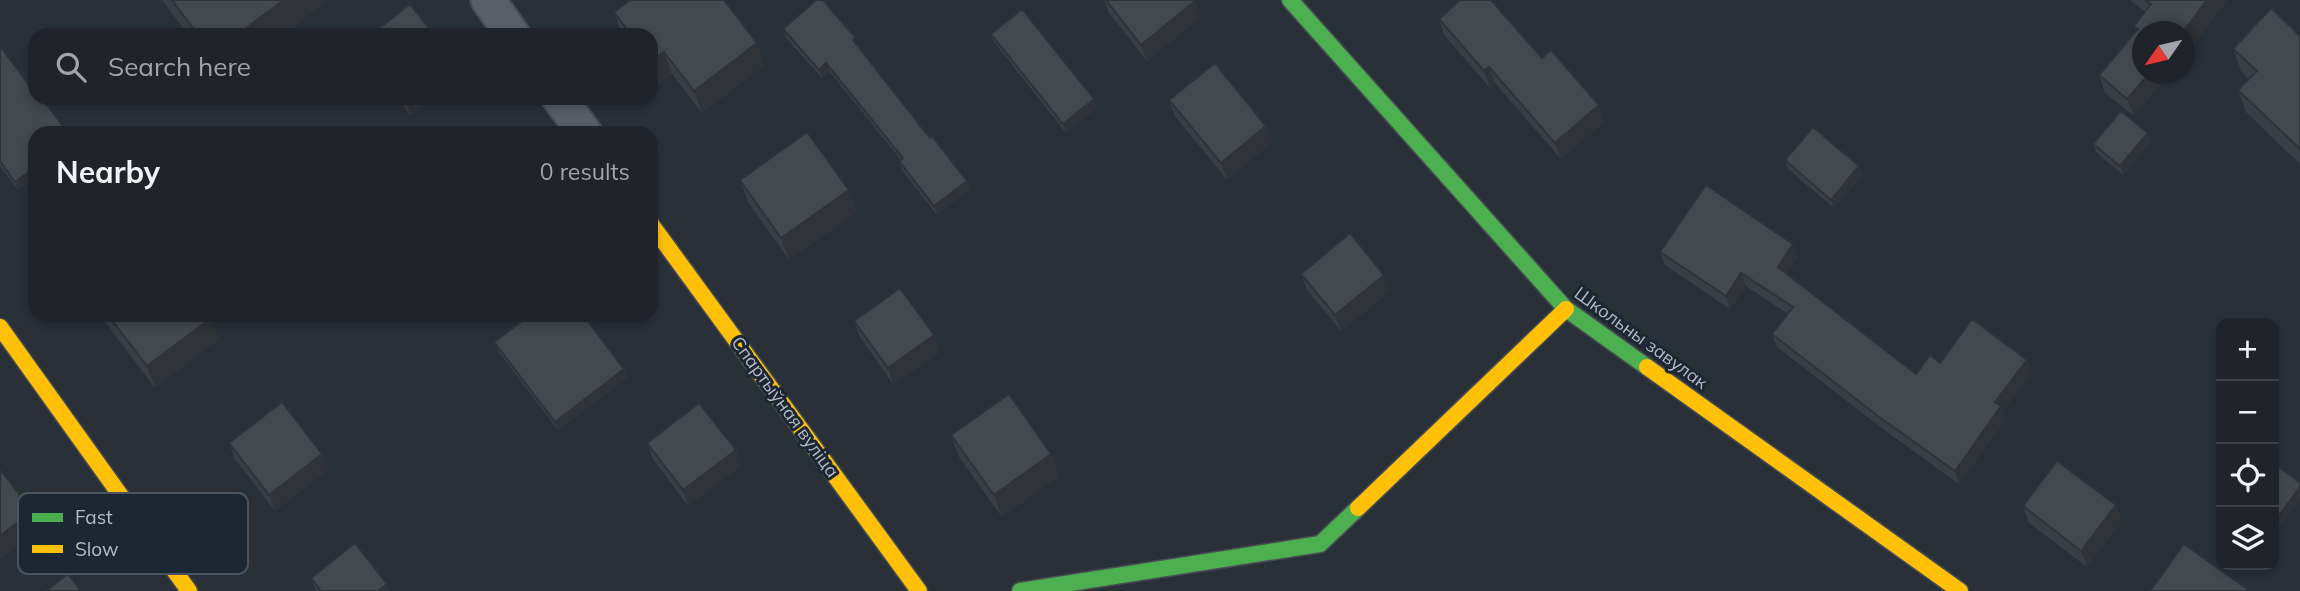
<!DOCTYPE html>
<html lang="en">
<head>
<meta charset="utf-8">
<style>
  :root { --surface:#20242a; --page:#2d3036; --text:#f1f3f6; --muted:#a2a4a8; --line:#3d4147 }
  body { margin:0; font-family:Mulish,sans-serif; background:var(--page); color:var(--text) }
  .controls { position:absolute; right:21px; bottom:21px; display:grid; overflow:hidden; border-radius:14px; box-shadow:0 4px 10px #0003 }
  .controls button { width:63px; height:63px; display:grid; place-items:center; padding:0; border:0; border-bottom:2px solid var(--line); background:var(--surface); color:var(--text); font:35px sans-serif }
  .compass { position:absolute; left:2132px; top:21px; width:63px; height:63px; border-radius:50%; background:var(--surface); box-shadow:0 4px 10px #0003; rotate:236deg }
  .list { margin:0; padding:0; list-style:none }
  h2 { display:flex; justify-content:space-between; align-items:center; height:91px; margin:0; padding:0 28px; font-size:30px }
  h2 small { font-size:23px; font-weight:400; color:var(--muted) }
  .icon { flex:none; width:38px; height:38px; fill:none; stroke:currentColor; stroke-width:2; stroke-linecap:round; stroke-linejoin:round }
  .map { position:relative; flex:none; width:2300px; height:591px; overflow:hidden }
  .search { position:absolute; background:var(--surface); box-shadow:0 4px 10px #0003; left:28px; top:28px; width:630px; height:77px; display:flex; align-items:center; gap:18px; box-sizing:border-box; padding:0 24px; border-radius:21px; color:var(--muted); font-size:26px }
  .panel { position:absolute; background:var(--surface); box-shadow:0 4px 10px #0003; left:28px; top:126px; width:630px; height:196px; border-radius:21px }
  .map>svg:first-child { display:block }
</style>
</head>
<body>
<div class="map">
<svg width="2300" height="591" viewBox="0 0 2300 591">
  <rect width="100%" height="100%" fill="#2a3038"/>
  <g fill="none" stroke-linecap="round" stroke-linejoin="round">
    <defs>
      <path id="street" d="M 488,0 L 513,35
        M 559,98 L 585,133"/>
      <path id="fast" d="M 1290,0 L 1566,309 L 1647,367
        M 1020,591 L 1320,544 L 1358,508"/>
      <path id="slow" d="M 651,224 L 919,591
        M 0,327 L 189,591
        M 1647,367 L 1960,591
        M 1358,508 L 1566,309"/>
    </defs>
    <!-- street casing -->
    <use href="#street" stroke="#484c53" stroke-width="37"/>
    <!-- fast casing -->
    <use href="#fast" stroke="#484c53" stroke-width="19"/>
    <!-- slow casing -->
    <use href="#slow" stroke="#484c53" stroke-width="19"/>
    <!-- street -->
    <use href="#street" stroke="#5a5e66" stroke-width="33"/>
    <!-- fast -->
    <use href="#fast" stroke="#4caf50" stroke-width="16"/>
    <!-- slow -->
    <use href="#slow" stroke="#ffc107" stroke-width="16"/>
  </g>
  <!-- wall -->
  <path fill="#3a3f45" d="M 162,0 L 328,0 L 282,35 L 188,35 Z
    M 1104,0 L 1194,0 L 1201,17 L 1147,61 L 1109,13 Z
    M 2130,0 L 2227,0 L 2185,56 L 2185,32 L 2143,74 L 2170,74 L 2134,116 L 2105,93 L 2099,75 L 2136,31 L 2134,26 L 2145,12 Z
    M 614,12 L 765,65 L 702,113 L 672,74 L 659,83 L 651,73 L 651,35 L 622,35 Z
    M 1439,19 L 1542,58 L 1605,121 L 1561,159 L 1495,83 L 1490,88 L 1444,35 Z
    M 783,29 L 859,46 L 858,47 L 930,138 L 967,181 L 970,189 L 937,215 L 902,170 L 899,161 L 901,160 L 830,72 L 822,78 L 786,38 Z
    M 991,34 L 1097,108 L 1066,133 L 994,42 Z
    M 2300,36 L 2300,164 L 2246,112 L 2238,90 L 2249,79 L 2241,71 L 2233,49 Z
    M 0,46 L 18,190 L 0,166 Z
    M 397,98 L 434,98 L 411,116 Z
    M 1169,100 L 1266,126 L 1272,142 L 1227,180 L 1175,116 Z
    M 2148,133 L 2151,142 L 2123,175 L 2096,152 L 2093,144 Z
    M 1785,160 L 1859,166 L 1863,175 L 1834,208 L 1788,169 Z
    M 740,180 L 849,190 L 857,212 L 789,260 L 748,202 Z
    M 1793,244 L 1798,257 L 1787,274 L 1916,374 L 1940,363 L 2027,360 L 2032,373 L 2003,411 L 2006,419 L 1959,484 L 1883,429 L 1777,347 L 1772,334 L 1788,314 L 1746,286 L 1730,309 L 1665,265 L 1660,252 Z
    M 1301,274 L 1390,291 L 1341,331 L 1307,290 Z
    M 100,315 L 209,315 L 219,339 L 155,388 Z
    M 854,321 L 934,335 L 940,352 L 893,384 L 860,337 Z
    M 494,342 L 627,378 L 558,430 L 498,351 Z
    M 951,435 L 1051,454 L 1059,476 L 1002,517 L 959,457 Z
    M 229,443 L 322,454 L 328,470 L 275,511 L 235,459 Z
    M 647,443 L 736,450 L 741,466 L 688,506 L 653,459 Z
    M 2023,506 L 2122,521 L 2087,567 L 2029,523 Z
    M 311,578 L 387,584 L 389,591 L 316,591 Z"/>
  <!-- shaded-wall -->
  <path fill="#303338" d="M 284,0 L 328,0 L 282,35 L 237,35 Z
    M 2207,0 L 2227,0 L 2185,56 L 2185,32 L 2183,32 Z
    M 1195,1 L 1201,17 L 1147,61 L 1141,45 Z
    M 757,43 L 765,65 L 702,113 L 694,91 Z
    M 664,52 L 672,74 L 659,83 L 651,61 Z
    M 826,63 L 830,72 L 822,78 L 819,70 Z
    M 1489,67 L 1495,83 L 1490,88 L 1484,71 Z
    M 2149,74 L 2170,74 L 2134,116 L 2127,99 Z
    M 407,98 L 434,98 L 411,116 L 405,100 Z
    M 1094,99 L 1097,108 L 1066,133 L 1063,124 Z
    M 1599,105 L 1605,121 L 1561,159 L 1555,143 Z
    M 1266,126 L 1272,142 L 1227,180 L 1221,163 Z
    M 2148,133 L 2151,142 L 2123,175 L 2120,166 Z
    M 1859,166 L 1863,175 L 1834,208 L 1831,200 Z
    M 35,167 L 35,178 L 18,190 L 15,182 Z
    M 967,181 L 970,189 L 937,215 L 934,206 Z
    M 849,190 L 857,212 L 789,260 L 781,238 Z
    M 1793,244 L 1798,257 L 1783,280 L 1778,267 Z
    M 1741,273 L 1746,286 L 1730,309 L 1726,296 Z
    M 1384,275 L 1390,291 L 1341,331 L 1335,315 Z
    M 211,318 L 219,339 L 155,388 L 147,366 Z
    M 934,335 L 940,352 L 893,384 L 888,368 Z
    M 2027,360 L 2032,373 L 2003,411 L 2006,419 L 1959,484 L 1955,471 L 1995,402 Z
    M 624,369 L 627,378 L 558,430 L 555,422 Z
    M 736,450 L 741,466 L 688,506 L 683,490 Z
    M 322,454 L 328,470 L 275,511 L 269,495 Z
    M 1051,454 L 1059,476 L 1002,517 L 994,495 Z
    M 2300,487 L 2300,500 L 2278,530 L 2275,521 Z
    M 2116,505 L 2122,521 L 2087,567 L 2081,551 Z
    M 32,511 L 39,530 L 0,560 L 0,536 Z
    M 387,584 L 389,591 L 378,591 Z"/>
  <!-- building -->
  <path fill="#444950" stroke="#303338" stroke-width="2" d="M 172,0 L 284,0 L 237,35 L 198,35 Z
    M 630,0 L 724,0 L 757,43 L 694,91 L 664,52 L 651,61 L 651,35 L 631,35 L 614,12 Z
    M 816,0 L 823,0 L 855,37 L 853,40 L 930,138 L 932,136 L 967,181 L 934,206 L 899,161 L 903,158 L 826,63 L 819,70 L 783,29 Z
    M 1106,0 L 1194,0 L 1195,1 L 1141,45 Z
    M 1460,0 L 1491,0 L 1542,58 L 1551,50 L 1599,105 L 1555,143 L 1489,67 L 1484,71 L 1439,19 Z
    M 2146,0 L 2207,0 L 2183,32 L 2143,32 L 2143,74 L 2149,74 L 2127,99 L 2099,75 L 2138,29 L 2134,26 L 2151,4 Z
    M 410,4 L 434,35 L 371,35 Z
    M 2271,8 L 2300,36 L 2300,149 L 2238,90 L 2257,71 L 2233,49 Z
    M 1022,9 L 1094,99 L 1063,124 L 991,34 Z
    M 0,46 L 35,93 L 35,98 L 42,98 L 68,133 L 35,133 L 35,167 L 15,182 L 0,161 Z
    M 1215,63 L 1266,126 L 1221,163 L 1169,100 Z
    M 2121,111 L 2148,133 L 2120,166 L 2093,144 Z
    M 1813,127 L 1859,166 L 1831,200 L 1785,160 Z
    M 807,132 L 849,190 L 781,238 L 740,180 Z
    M 1706,185 L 1793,244 L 1778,267 L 1916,374 L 1930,355 L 1940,363 L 1972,319 L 2027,360 L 1995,402 L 2001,406 L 1955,471 L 1878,416 L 1772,334 L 1793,307 L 1741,273 L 1726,296 L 1660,252 Z
    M 1350,233 L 1384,275 L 1335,315 L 1301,274 Z
    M 900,288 L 934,335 L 888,368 L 854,321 Z
    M 108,315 L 209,315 L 211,318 L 147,366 Z
    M 530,315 L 583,315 L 624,369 L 555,422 L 494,342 Z
    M 1009,394 L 1051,454 L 994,495 L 951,435 Z
    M 282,402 L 322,454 L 269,495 L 229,443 Z
    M 699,403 L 736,450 L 683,490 L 647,443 Z
    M 2057,461 L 2116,505 L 2081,551 L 2023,506 Z
    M 2274,463 L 2300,483 L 2300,487 L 2275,521 L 2274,520 Z
    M 0,469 L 32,511 L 0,536 Z
    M 355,543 L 387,584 L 378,591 L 321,591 L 311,578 Z
    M 2184,544 L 2250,591 L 2150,591 Z
    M 68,574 L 81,591 L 46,591 Z"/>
  <g text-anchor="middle" stroke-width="6" stroke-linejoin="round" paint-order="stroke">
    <!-- street labels -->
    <g font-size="18" fill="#b4bcc9" stroke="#1d2633">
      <text transform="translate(1641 338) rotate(36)" y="6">Школьны завулак</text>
      <text transform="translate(785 407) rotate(54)" y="6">Спартыўная вуліца</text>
    </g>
  </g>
  <!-- legend -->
  <rect x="18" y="493" width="230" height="81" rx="10" fill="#1d2633" stroke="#4a5360" stroke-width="2"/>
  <rect x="32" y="513" width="31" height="9" fill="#4caf50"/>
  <rect x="32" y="545" width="31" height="8" fill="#ffc107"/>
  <g font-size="19" fill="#b4bcc9">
    <text x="75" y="524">Fast</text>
    <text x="75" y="556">Slow</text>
  </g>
</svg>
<div class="controls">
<button>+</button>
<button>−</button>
<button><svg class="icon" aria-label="locate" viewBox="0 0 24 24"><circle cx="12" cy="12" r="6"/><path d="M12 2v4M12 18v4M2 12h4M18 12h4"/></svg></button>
<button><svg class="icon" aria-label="layers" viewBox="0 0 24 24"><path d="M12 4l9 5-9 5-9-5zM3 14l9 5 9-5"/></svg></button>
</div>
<svg class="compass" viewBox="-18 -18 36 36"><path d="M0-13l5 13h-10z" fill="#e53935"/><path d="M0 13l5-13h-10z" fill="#a2a4a8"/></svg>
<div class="search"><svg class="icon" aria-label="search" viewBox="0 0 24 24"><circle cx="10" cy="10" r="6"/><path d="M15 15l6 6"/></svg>Search here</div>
<section class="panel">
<h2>Nearby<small>0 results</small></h2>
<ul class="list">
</ul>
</section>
</div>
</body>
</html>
